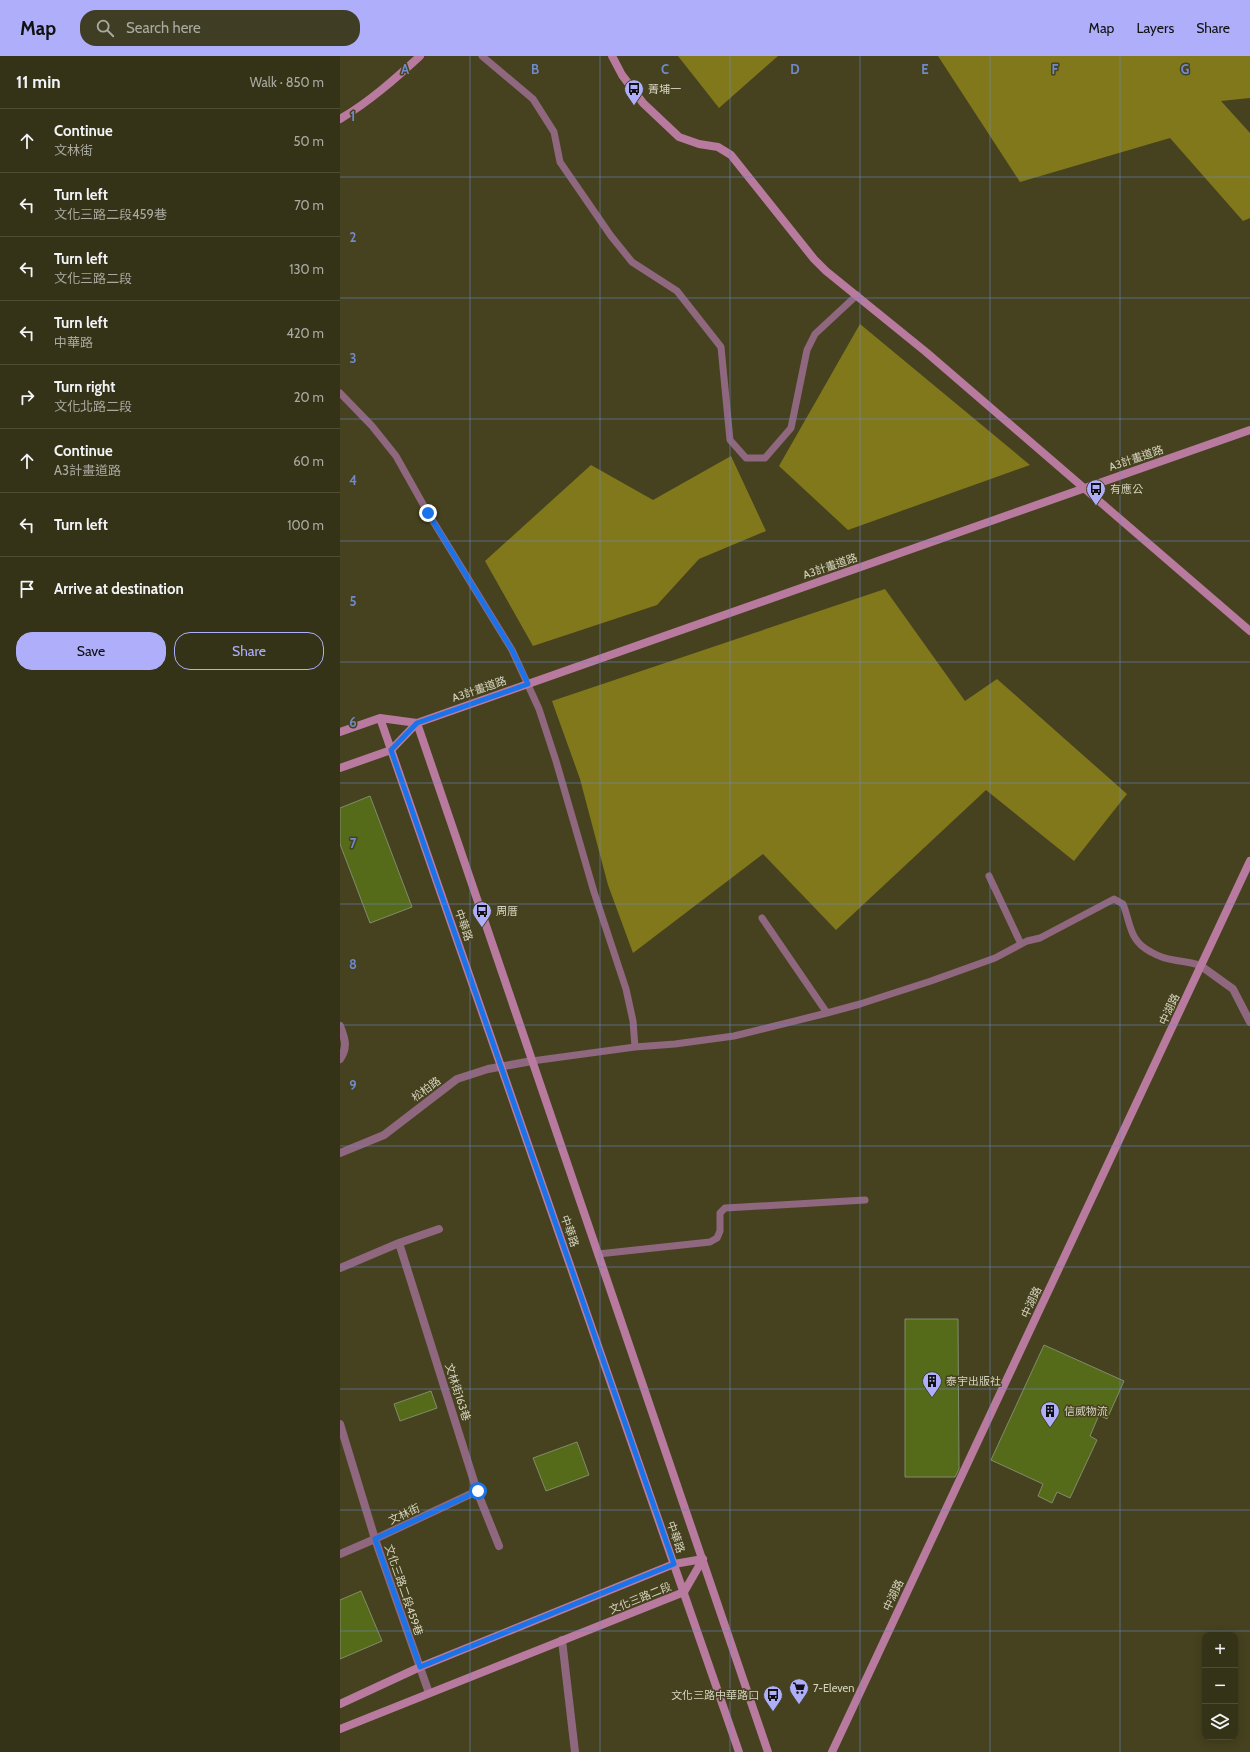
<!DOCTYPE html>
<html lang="en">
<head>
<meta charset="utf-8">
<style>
  :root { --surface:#343217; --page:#3f3e24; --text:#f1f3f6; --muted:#a9aaa1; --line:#4e4d36; --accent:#aeaefa }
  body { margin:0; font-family:Cabin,"Noto Sans TC",sans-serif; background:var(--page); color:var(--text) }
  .controls { position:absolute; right:12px; bottom:12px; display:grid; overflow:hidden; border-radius:8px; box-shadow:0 2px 10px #0003 }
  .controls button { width:36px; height:36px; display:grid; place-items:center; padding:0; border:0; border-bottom:1px solid var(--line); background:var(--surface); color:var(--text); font:20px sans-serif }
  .stop { position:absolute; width:12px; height:12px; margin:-9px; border:3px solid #1a73e8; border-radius:50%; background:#fff }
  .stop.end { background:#1a73e8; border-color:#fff; box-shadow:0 1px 4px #0008 }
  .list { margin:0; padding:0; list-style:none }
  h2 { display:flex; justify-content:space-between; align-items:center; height:52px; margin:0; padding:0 16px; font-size:17px }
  h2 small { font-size:13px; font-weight:400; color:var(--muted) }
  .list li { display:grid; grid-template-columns:26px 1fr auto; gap:12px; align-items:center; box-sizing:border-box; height:64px; padding:0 16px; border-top:1px solid var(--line) }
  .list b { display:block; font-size:15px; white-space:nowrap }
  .list p { margin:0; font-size:13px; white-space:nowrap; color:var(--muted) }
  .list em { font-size:13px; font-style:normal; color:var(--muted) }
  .actions { display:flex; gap:8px; padding:12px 16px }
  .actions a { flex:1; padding:9px 0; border:1px solid var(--accent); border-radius:16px; text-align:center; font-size:14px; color:var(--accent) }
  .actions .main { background:var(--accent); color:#111 }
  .icon { flex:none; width:22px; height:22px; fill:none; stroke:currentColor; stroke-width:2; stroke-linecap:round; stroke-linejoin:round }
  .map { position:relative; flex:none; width:910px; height:1696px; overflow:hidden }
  header { display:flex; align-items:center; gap:24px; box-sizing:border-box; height:56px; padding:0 20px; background:var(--accent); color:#111 }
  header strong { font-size:19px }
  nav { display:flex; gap:22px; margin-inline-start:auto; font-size:14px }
  .search { width:280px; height:36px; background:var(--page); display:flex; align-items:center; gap:10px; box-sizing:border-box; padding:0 14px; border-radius:16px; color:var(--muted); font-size:15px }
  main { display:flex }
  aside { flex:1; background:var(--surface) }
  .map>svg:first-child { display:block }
</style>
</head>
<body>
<header>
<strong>Map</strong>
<div class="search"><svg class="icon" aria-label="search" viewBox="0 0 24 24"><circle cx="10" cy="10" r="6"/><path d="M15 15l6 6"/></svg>Search here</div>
<nav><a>Map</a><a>Layers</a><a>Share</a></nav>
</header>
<main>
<aside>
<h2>11 min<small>Walk · 850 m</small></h2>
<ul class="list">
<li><svg class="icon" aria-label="ahead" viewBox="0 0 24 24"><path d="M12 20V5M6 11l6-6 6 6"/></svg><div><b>Continue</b><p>文林街</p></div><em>50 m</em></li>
<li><svg class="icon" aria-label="left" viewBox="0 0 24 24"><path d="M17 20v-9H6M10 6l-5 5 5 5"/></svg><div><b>Turn left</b><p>文化三路二段459巷</p></div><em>70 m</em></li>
<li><svg class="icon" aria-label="left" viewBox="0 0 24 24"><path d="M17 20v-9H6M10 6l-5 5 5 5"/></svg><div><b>Turn left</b><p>文化三路二段</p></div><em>130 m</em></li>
<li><svg class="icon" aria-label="left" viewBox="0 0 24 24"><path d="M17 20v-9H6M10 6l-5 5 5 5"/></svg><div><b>Turn left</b><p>中華路</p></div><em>420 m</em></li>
<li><svg class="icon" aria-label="right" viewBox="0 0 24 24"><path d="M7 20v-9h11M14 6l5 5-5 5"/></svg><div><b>Turn right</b><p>文化北路二段</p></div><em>20 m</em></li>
<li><svg class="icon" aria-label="ahead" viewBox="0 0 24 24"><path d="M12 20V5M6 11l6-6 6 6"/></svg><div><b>Continue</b><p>A3計畫道路</p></div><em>60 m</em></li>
<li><svg class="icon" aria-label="left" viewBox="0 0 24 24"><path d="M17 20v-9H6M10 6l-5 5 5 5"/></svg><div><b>Turn left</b></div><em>100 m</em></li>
<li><svg class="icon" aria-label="arrive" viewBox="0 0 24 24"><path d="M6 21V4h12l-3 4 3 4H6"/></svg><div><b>Arrive at destination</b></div></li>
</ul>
<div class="actions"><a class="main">Save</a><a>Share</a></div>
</aside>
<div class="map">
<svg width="910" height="1696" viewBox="0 0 910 1696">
  <rect width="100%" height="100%" fill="#46421f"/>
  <!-- forest -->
  <path fill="#81781c" d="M 338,0 L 438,0 L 379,52 Z
    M 598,0 L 910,0 L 910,42 L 881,45 L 910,77 L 910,162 L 903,165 L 830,82 L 680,126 Z
    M 520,268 L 690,409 L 508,474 L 439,410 Z
    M 391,400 L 426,475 L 359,503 L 317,549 L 193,590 L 145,505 L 251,409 L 313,444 Z
    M 545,533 L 625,645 L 657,623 L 787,738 L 734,805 L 646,734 L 496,874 L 423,798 L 293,897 L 268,829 L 240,723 L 212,645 Z"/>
  <!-- building -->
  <path fill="#556b1a" stroke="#818d6a" d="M 30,740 L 72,851 L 30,867 L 0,788 L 0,752 Z
    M 565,1263 L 618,1263 L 619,1413 L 615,1421 L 565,1421 Z
    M 704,1289 L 784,1325 L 767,1363 L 759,1359 L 750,1380 L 757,1384 L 730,1442 L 717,1436 L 712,1447 L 698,1440 L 703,1428 L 651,1404 Z
    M 91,1335 L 97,1352 L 60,1365 L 54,1348 Z
    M 237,1386 L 249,1419 L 206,1435 L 193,1402 Z
    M 21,1535 L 42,1585 L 0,1603 L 0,1544 Z"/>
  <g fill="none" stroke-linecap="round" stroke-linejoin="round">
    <!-- lane -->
    <path stroke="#8f677e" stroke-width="7" d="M 142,0 L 193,43 L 214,76 L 220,106 L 271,180 L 292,206 L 337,235 L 381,291 L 390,384 L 406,402 L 425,402 L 451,372 L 467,294 L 475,278 L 517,239
      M 0,337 L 32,370 L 56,400 L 88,457 L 172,594 L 199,653 L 216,705 L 254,836 L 286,933 L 293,965 L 295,991 L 192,1005
      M 649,820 L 681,888
      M 422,862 L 487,957
      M 295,991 L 335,988 L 394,980 L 487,957 L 520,948 L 591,925 L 655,902 L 687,885 L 700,882 L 774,843 L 783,848 C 791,868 789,885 811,896 C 818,900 826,903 834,904 C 843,906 852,906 861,910
      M 258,1198 L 370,1186 L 377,1182 L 380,1175 L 380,1157 L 385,1152 L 525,1144"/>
    <!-- street -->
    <path stroke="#8f677e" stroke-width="8" d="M 861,910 L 893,933 L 910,966
      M 0,970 C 5,983 8,991 0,1003
      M 0,1097 L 44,1079 L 117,1023 L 148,1013 L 192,1005
      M 59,1187 L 137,1435 L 159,1490
      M 0,1212 L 59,1187 L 99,1173
      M 0,1368 L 35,1483 L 89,1637
      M 0,1498 L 35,1483 L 137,1435
      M 222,1584 L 235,1696"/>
    <!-- secondary -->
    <path stroke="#b97a9f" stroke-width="8" d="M 272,0 L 282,19 L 303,47 L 339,81 L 359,88 L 378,91 L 391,99 L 474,203 L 486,215 L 586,296 L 910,575
      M 0,63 C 29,46 55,23 80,0
      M 40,662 L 399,1696
      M 77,667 L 428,1696
      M 0,676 L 40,662 L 77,667
      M 0,712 L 51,694 L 77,667 L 910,374
      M 0,1648 L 80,1611 L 334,1508 L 363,1503
      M 0,1673 L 344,1536 L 363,1503
      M 492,1696 L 910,805"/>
  </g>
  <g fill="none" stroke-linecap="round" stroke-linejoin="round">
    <!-- route -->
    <path stroke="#1a73e8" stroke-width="5" d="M 88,457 L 172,594 L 188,628 L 77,667 L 51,694 L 334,1508 L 80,1611 L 35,1483 L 138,1435"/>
  </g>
  <!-- grid -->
  <path fill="none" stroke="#708acd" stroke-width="1" stroke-opacity="0.55" d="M 130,0 L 130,1696M 260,0 L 260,1696M 390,0 L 390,1696M 520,0 L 520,1696M 650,0 L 650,1696M 780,0 L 780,1696M 0,121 L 910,121M 0,242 L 910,242M 0,363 L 910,363M 0,485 L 910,485M 0,606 L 910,606M 0,727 L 910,727M 0,848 L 910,848M 0,969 L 910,969M 0,1090 L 910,1090M 0,1211 L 910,1211M 0,1333 L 910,1333M 0,1454 L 910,1454M 0,1575 L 910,1575"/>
  <!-- icons -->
  <defs>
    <symbol id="bus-pin" viewBox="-11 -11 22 30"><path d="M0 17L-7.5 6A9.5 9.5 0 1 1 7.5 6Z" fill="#aeaefa" stroke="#46421f"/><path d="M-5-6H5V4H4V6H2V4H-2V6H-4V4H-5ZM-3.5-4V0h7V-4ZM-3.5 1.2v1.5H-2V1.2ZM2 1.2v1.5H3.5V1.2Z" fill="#111"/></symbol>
    <symbol id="building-pin" viewBox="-11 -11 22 30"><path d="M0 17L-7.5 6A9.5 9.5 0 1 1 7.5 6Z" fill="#aeaefa" stroke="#46421f"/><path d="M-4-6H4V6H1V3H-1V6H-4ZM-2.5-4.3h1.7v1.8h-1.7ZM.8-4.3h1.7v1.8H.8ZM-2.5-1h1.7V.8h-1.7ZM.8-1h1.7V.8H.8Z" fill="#111"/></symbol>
    <symbol id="supermarket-pin" viewBox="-11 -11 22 30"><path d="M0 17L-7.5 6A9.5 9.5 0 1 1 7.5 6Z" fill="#aeaefa" stroke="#46421f"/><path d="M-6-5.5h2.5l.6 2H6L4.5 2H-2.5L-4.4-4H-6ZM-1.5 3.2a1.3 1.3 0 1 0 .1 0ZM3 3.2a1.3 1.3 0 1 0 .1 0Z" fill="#111"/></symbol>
  </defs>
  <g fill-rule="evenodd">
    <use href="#bus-pin" x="283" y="22" width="22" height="30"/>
    <use href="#bus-pin" x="745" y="422" width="22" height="30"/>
    <use href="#bus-pin" x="131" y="844" width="22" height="30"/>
    <use href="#building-pin" x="581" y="1314" width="22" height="30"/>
    <use href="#building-pin" x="699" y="1344" width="22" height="30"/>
    <use href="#supermarket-pin" x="448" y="1621" width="22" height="30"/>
    <use href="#bus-pin" x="422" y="1628" width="22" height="30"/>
  </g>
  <g text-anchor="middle" stroke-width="3" stroke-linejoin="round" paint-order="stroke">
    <!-- poi labels -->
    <g font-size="11" fill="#d6d4c0" stroke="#46421f" text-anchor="start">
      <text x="308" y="37">菁埔一</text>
      <text x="770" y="437">有應公</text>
      <text x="156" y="859">周厝</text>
      <text x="606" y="1329">泰宇出版社</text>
      <text x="724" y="1359">信威物流</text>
      <text x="473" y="1636">7-Eleven</text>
      <text x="419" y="1643" text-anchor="end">文化三路中華路口</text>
    </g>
    <!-- street labels -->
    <g font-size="11" fill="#d6d4c0" stroke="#46421f">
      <text transform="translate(796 402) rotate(-19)" y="4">A3計畫道路</text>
      <text transform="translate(490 510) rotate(-19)" y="4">A3計畫道路</text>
      <text transform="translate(139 633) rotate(-19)" y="4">A3計畫道路</text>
      <text transform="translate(124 869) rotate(71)" y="4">中華路</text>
      <text transform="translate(829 953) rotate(-65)" y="4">中湖路</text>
      <text transform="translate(86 1033) rotate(-37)" y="4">松柏路</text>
      <text transform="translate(230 1175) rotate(71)" y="4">中華路</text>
      <text transform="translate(691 1246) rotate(-65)" y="4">中湖路</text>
      <text transform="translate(118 1336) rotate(72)" y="4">文林街163巷</text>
      <text transform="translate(64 1458) rotate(-25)" y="4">文林街</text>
      <text transform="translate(336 1481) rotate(71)" y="4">中華路</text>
      <text transform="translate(64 1534) rotate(71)" y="4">文化三路二段459巷</text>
      <text transform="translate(553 1539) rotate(-65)" y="4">中湖路</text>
      <text transform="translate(300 1542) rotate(-22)" y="4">文化三路二段</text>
    </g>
  </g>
  <g font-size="13" text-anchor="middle" font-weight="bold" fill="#708acd" stroke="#46421f" stroke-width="3" stroke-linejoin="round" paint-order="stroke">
    <text x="65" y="18">A</text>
    <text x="195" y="18">B</text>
    <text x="325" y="18">C</text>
    <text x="455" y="18">D</text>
    <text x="585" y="18">E</text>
    <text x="715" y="18">F</text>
    <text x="845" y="18">G</text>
    <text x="13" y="65">1</text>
    <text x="13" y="186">2</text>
    <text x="13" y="307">3</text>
    <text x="13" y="429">4</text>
    <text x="13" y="550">5</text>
    <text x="13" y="671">6</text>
    <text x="13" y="792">7</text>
    <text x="13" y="913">8</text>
    <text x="13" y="1034">9</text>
  </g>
</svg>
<div class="controls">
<button>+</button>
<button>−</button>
<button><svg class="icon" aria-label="layers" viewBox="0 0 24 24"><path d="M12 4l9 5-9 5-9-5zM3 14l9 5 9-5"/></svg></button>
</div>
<div class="stop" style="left:138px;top:1435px"></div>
<div class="stop end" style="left:88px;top:457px"></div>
</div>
</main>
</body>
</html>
